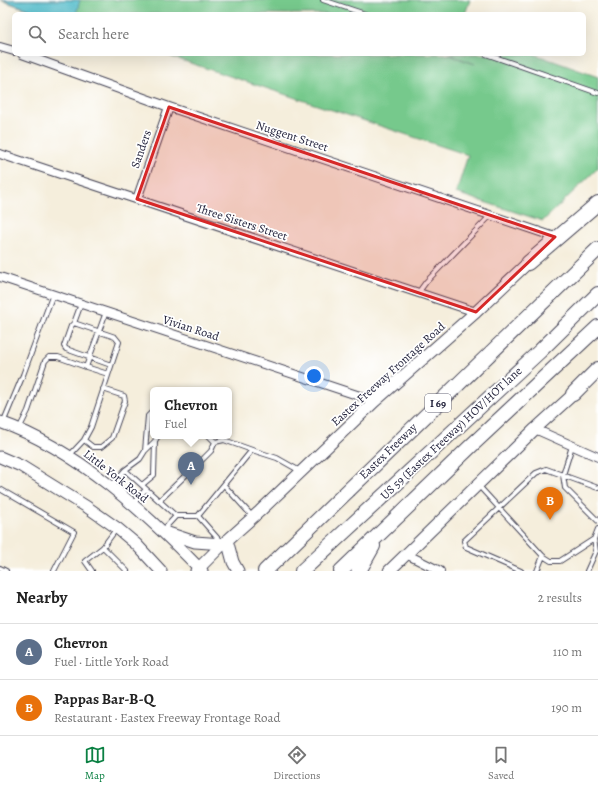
<!DOCTYPE html>
<html lang="en">
<head>
<meta charset="utf-8">
<style>
  :root { --surface:#fff; --page:#f6f6f6; --text:#222; --muted:#767676; --line:#e0e0e0; --accent:#0b8043 }
  body { margin:0; font-family:Alegreya,serif; background:var(--page); color:var(--text) }
  .you { position:absolute; left:314px; top:376px; width:14px; height:14px; margin:-10px; border:3px solid #fff; border-radius:50%; background:#1a73e8; box-shadow:0 0 0 6px #1a73e833 }
  .badge { display:grid; place-items:center; width:26px; height:26px; border-radius:50%; background:var(--accent); color:#fff; font-size:13px; font-weight:700 }
  .pin { position:absolute; translate:-50% -33px; filter:drop-shadow(0 1px 2px #0008) }
  .pin::after { content:''; position:absolute; top:21px; width:14px; height:12px; background:inherit; clip-path:polygon(0 0,100% 0,50% 100%) }
  .popup { position:absolute; left:150px; top:387px; width:82px; height:52px; box-sizing:border-box; display:grid; place-content:center; border-radius:6px; background:var(--surface); filter:drop-shadow(0 1px 3px #0005); font-size:13px; white-space:nowrap; color:var(--muted) }
  .popup b { font-size:15px; color:var(--text) }
  .popup::after { content:''; position:absolute; left:50%; top:100%; margin-left:-8px; border:8px solid transparent; border-top-color:var(--surface) }
  .list { margin:0; padding:0; list-style:none }
  h2 { display:flex; justify-content:space-between; align-items:center; height:52px; margin:0; padding:0 16px; font-size:17px }
  h2 small { font-size:13px; font-weight:400; color:var(--muted) }
  .list li { display:grid; grid-template-columns:26px 1fr auto; gap:12px; align-items:center; box-sizing:border-box; height:56px; padding:0 16px; border-top:1px solid var(--line) }
  .list b { display:block; font-size:15px; white-space:nowrap }
  .list p { margin:0; font-size:13px; white-space:nowrap; color:var(--muted) }
  .list em { font-size:13px; font-style:normal; color:var(--muted) }
  .icon { flex:none; width:22px; height:22px; fill:none; stroke:currentColor; stroke-width:2; stroke-linecap:round; stroke-linejoin:round }
  .map { position:relative; flex:none; width:598px; height:571px; overflow:hidden }
  .search { position:absolute; background:var(--surface); box-shadow:0 4px 16px #0002; left:12px; right:12px; top:12px; height:44px; display:flex; align-items:center; gap:10px; box-sizing:border-box; padding:0 14px; border-radius:6px; color:var(--muted); font-size:15px }
  .sheet { height:164px; background:var(--surface) }
  nav { display:flex; justify-content:space-around; align-items:center; box-sizing:border-box; height:56px; border-top:1px solid var(--line); background:var(--surface); font-size:11px; color:var(--muted) }
  nav a { display:grid; justify-items:center; gap:2px }
  nav .on { color:var(--accent) }
  .map>svg:first-child { display:block }
</style>
</head>
<body>
<div class="map">
<svg width="598" height="571" viewBox="0 0 598 571">
  <rect width="100%" height="100%" fill="#fff"/>
  <filter id="ink" filterUnits="userSpaceOnUse"><feTurbulence type="fractalNoise" baseFrequency=".025" numOctaves="2"/><feDisplacementMap in="SourceGraphic" scale="8" xChannelSelector="R" yChannelSelector="G"/><feConvolveMatrix kernelMatrix="1 2 1 2 8 2 1 2 1" color-interpolation-filters="sRGB"/></filter>
  <filter id="wash" filterUnits="userSpaceOnUse"><feTurbulence type="fractalNoise" baseFrequency=".012" numOctaves="4" result="noise"/><feDisplacementMap in="SourceGraphic" scale="16" xChannelSelector="R" yChannelSelector="G"/><feGaussianBlur stdDeviation="0.9" result="paint"/><feColorMatrix in="noise" values="0 0 0 0 0 0 0 0 0 0 0 0 0 0 0 0 0 1.4 0 .05"/><feComposite in="paint" operator="in"/></filter>
  <g filter="url(#wash)">
    <rect width="100%" height="100%" fill="#f5eedc"/>
    <!-- green -->
    <path fill="#76c98c" stroke="#4c7664" d="M 0,0 L 470,0 L 465,14 L 42,14 Z
      M 163,54 L 446,54 L 475,64 L 448,54 L 534,54 L 598,77 L 598,168 L 543,221 L 456,193 L 468,155 Z"/>
    <!-- water -->
    <path fill="#52becc" stroke="#3a7084" d="M 2,0 L 80,0 L 76,14 L 43,14 Z"/>
  </g>
  <g filter="url(#ink)">
    <g fill="none" stroke-linecap="round" stroke-linejoin="round">
      <defs>
        <path id="lane" d="M 323,0 L 365,14
          M 486,54 L 598,93
          M 418,293 L 426,282 L 491,215
          M 106,312 L 86,367 L 108,374
          M 74,323 L 81,304
          M 3,423 L 23,375 L 53,294
          M 19,429 L 28,411 L 45,361 L 49,357 L 58,357 L 86,367
          M 209,436 L 215,442 L 224,440 L 252,450
          M 84,440 L 93,447 L 101,447 L 112,438 L 125,401 L 124,396 L 103,389
          M 572,446 L 563,475 L 565,488 L 598,521
          M 146,450 L 155,441
          M 69,456 L 84,440 L 91,427 L 119,342 L 115,337 L 74,323 L 71,326 L 64,346 L 66,349 L 111,365
          M 195,467 L 211,451 L 215,442
          M 125,470 L 140,459 L 145,451 L 148,416 L 153,411
          M 112,485 L 125,470 L 176,516 L 198,516 L 252,450 L 277,458 L 300,471
          M 142,485 L 154,475 L 155,441 L 158,436
          M 224,485 L 252,516
          M 478,485 L 543,556
          M 0,489 L 74,532 L 54,571
          M 159,501 L 190,471
          M 133,504 L 146,489
          M 198,516 L 220,541
          M 117,528 L 103,547 L 127,571
          M 163,530 L 176,516
          M 0,568 L 6,571
          M 92,571 L 85,561 L 103,547
          M 521,571 L 466,547 L 464,541 L 536,473 L 546,469 L 598,488
          M 537,571 L 543,556 L 551,561 L 560,561 L 594,539
          M 587,571 L 596,551 L 594,539 L 598,529"/>
        <path id="street" d="M 0,47 L 14,51
          M 22,54 L 169,107 L 555,237
          M 0,154 L 476,312
          M 137,199 L 169,107
          M 0,277 L 375,401
          M 535,429 L 598,457
          M 406,554 L 440,571"/>
        <path id="secondary" d="M 0,422 C 77,449 146,513 202,571
          M 0,457 L 21,466 L 87,507 L 117,528 L 136,544 L 161,571
          M 165,532 L 195,542 L 223,544
          M 227,540 L 233,562 L 238,571
          M 196,571 L 223,544 L 260,511 L 375,401 L 476,312 L 533,258
          M 389,571 L 535,429 L 578,390"/>
        <path id="highway" d="M 528,263 L 598,203
          M 573,394 L 598,369
          M 265,571 L 598,249
          M 302,571 L 540,351 L 598,294
          M 341,571 L 472,445 L 598,327
          M 359,571 L 373,546"/>
      </defs>
      <!-- lane casing -->
      <use href="#lane" stroke="#424153" stroke-width="6"/>
      <!-- street casing -->
      <use href="#street" stroke="#424153" stroke-width="10"/>
      <!-- secondary casing -->
      <use href="#secondary" stroke="#424153" stroke-width="13"/>
      <!-- highway casing -->
      <use href="#highway" stroke="#424153" stroke-width="16"/>
      <!-- lane -->
      <use href="#lane" stroke="#fff" stroke-width="4"/>
      <!-- street -->
      <use href="#street" stroke="#fff" stroke-width="8"/>
      <!-- secondary -->
      <use href="#secondary" stroke="#fff" stroke-width="11"/>
      <!-- highway -->
      <use href="#highway" stroke="#fff" stroke-width="14"/>
    </g>
  </g>
  <!-- marked area -->
  <path fill="#d62828" fill-opacity="0.2" stroke="#d62828" stroke-width="3" stroke-linejoin="round" d="M 169,107 L 555,237 L 476,312 L 137,199 Z"/>
  <g text-anchor="middle" stroke-width="3.5" stroke-linejoin="round" paint-order="stroke">
    <!-- shield labels -->
    <rect fill="#fff" stroke="#646476" stroke-width="1" x="425" y="394" width="26" height="18" rx="3"/>
    <g font-size="11" font-weight="bold" fill="#22223b">
      <text x="438" y="407">I 69</text>
    </g>
    <!-- street labels -->
    <g font-size="12" fill="#22223b" stroke="#fff">
      <text transform="translate(292 136) rotate(18)" y="4">Nuggent Street</text>
      <text transform="translate(141 149) rotate(-71)" y="4">Sanders</text>
      <text transform="translate(242 222) rotate(18)" y="4">Three Sisters Street</text>
      <text transform="translate(191 328) rotate(18)" y="4">Vivian Road</text>
      <text transform="translate(388 374) rotate(-42)" y="4">Eastex Freeway Frontage Road</text>
      <text transform="translate(451 433) rotate(-43)" y="4">US 59 (Eastex Freeway) HOV/HOT lane</text>
      <text transform="translate(388 451) rotate(-44)" y="4">Eastex Freeway</text>
      <text transform="translate(116 476) rotate(38)" y="4">Little York Road</text>
    </g>
  </g>
</svg>
<div class="you"></div>
<div class="pin badge" style="left:191px;top:485px;background:#5c6f8a">A</div>
<div class="popup"><b>Chevron</b>Fuel</div>
<div class="pin badge" style="left:550px;top:520px;background:#e8710a">B</div>
<div class="search"><svg class="icon" aria-label="search" viewBox="0 0 24 24"><circle cx="10" cy="10" r="6"/><path d="M15 15l6 6"/></svg>Search here</div>
</div>
<section class="sheet">
<h2>Nearby<small>2 results</small></h2>
<ul class="list">
<li><span class="badge" style="background:#5c6f8a">A</span><div><b>Chevron</b><p>Fuel · Little York Road</p></div><em>110 m</em></li>
<li><span class="badge" style="background:#e8710a">B</span><div><b>Pappas Bar-B-Q</b><p>Restaurant · Eastex Freeway Frontage Road</p></div><em>190 m</em></li>
</ul>
</section>
<nav>
<a class="on"><svg class="icon" aria-label="map" viewBox="0 0 24 24"><path d="M3 6l6-2 6 2 6-2v14l-6 2-6-2-6 2zM9 4v14M15 6v14"/></svg>Map</a>
<a><svg class="icon" aria-label="directions" viewBox="0 0 24 24"><path d="M12 3l9 9-9 9-9-9zM9 14v-3h6M13 9l2 2-2 2"/></svg>Directions</a>
<a><svg class="icon" aria-label="saved" viewBox="0 0 24 24"><path d="M7 4h10v16l-5-4-5 4z"/></svg>Saved</a>
</nav>
</body>
</html>
